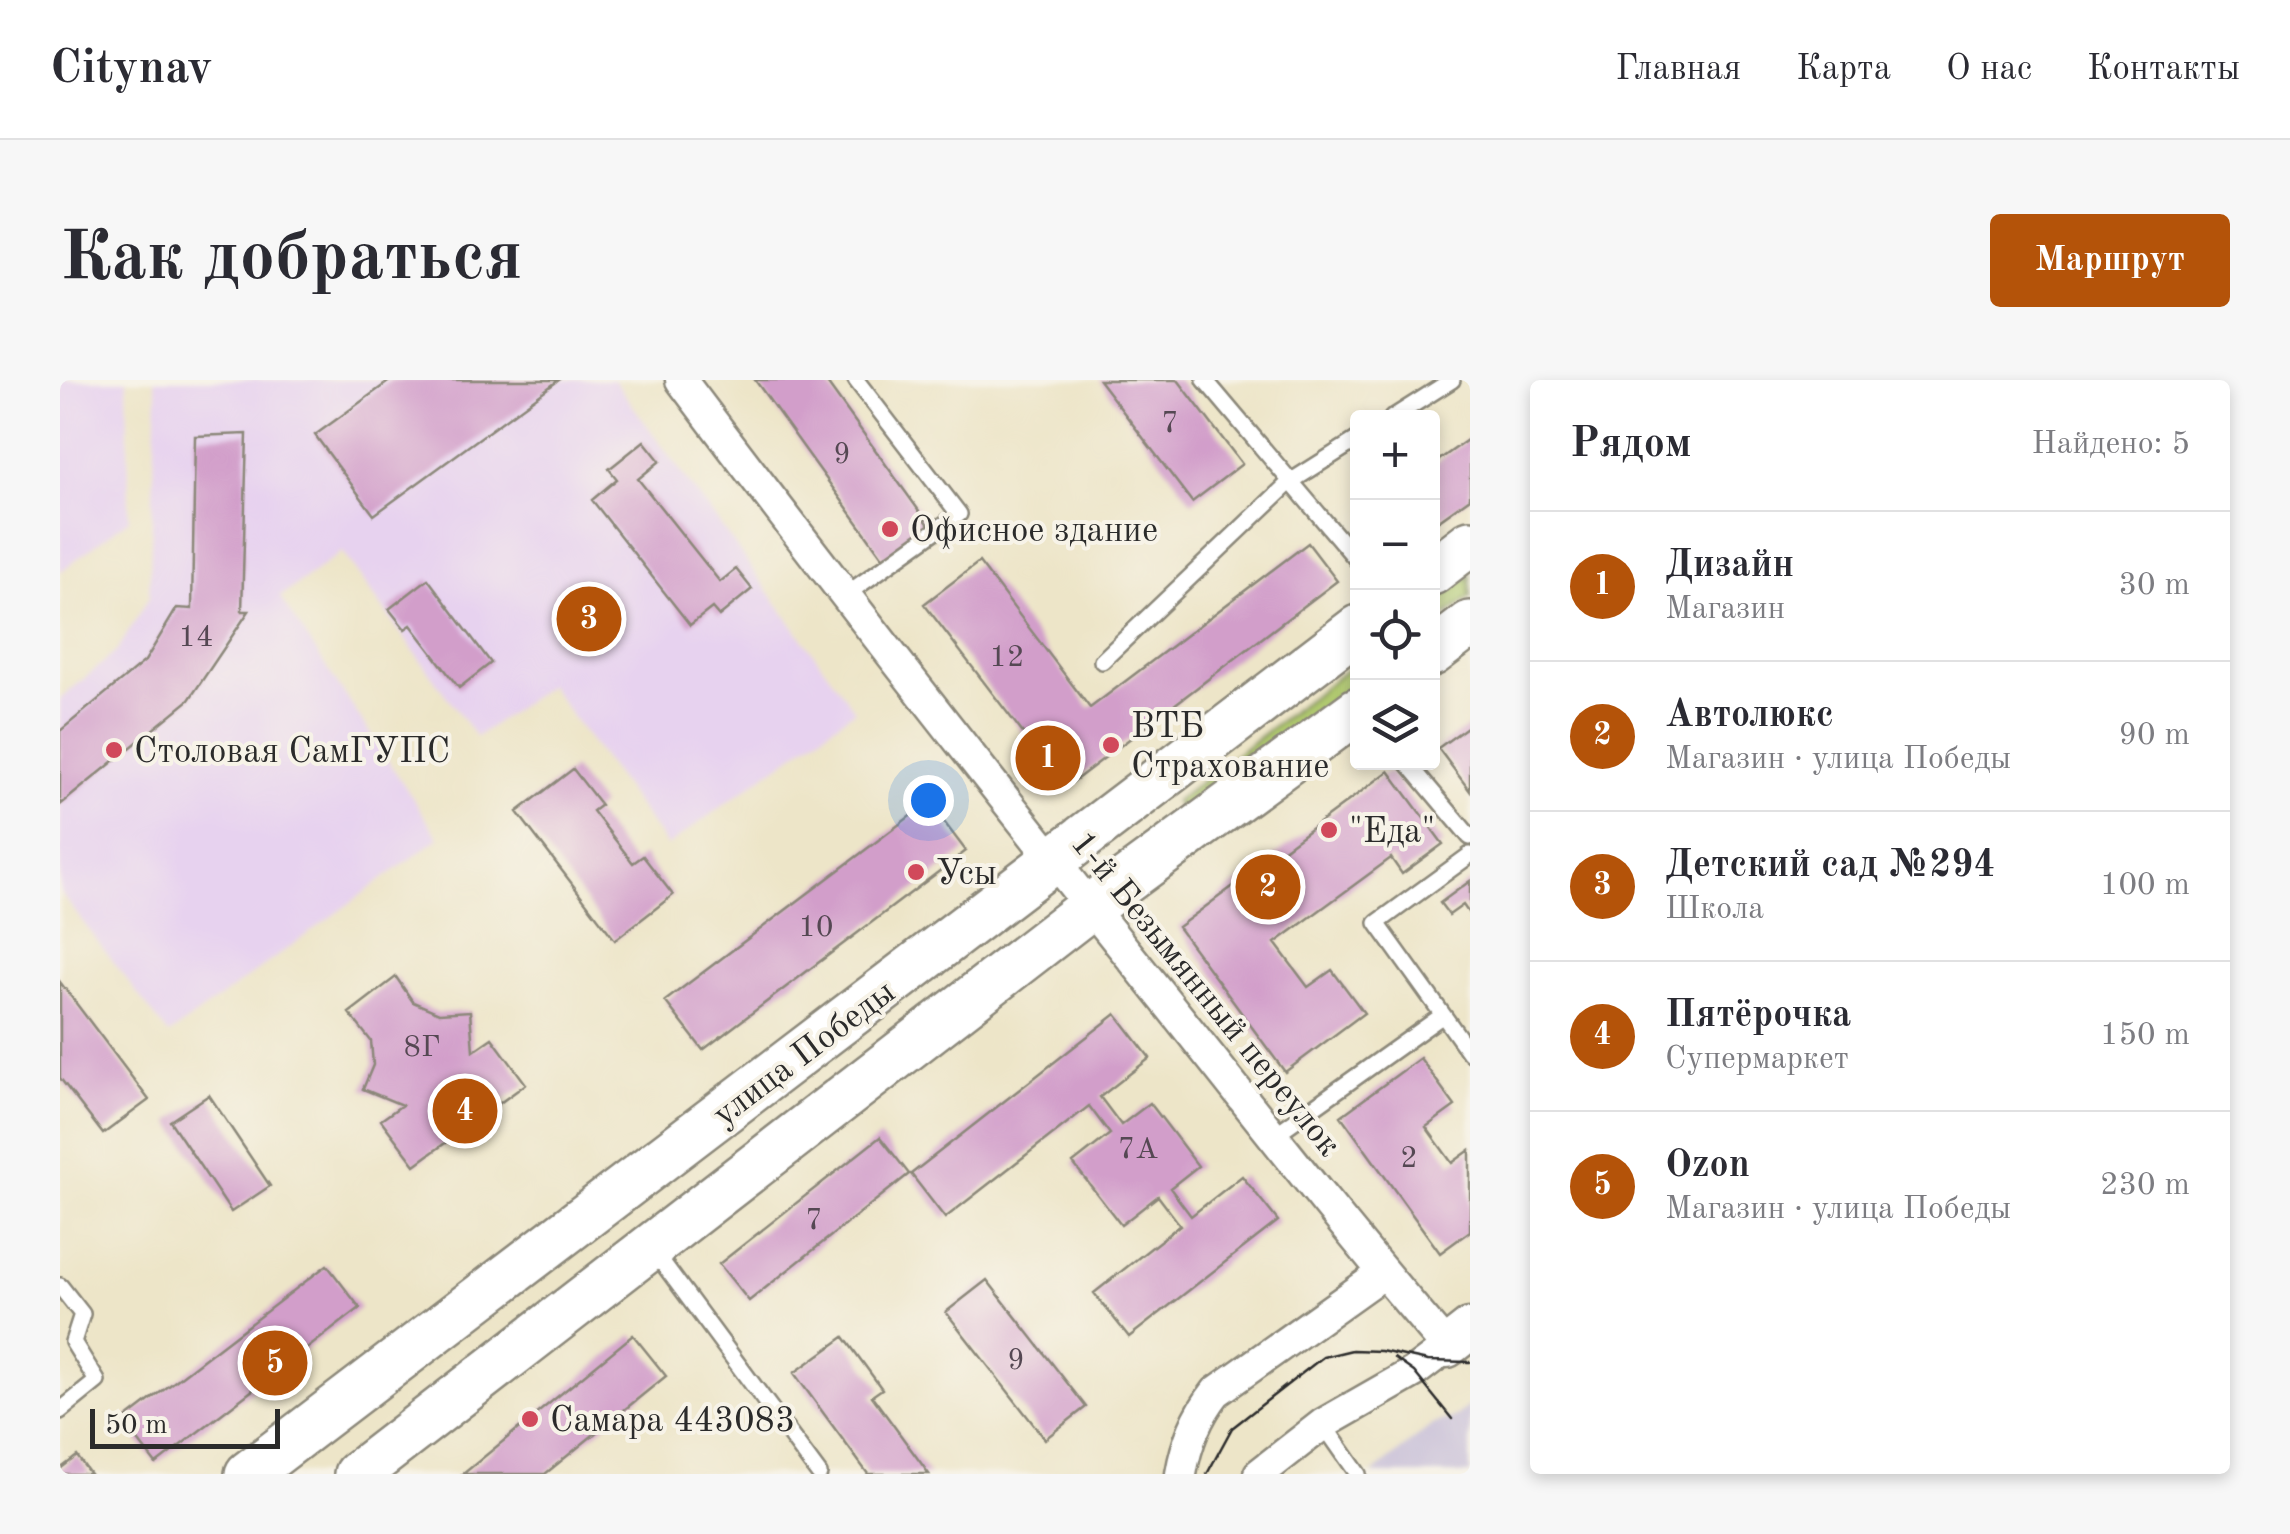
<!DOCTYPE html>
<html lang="ru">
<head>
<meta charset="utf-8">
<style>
  :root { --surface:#fff; --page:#f7f7f7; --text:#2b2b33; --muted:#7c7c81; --line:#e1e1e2; --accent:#b45309 }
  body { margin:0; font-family:"Old Standard TT",serif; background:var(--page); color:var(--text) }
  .controls { position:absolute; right:30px; top:30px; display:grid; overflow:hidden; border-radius:10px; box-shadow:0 5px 15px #0003 }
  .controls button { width:90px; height:90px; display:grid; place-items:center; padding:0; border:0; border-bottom:2px solid var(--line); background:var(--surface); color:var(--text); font:50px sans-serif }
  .scale { position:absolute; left:30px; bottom:25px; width:190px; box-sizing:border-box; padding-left:10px; border:5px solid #2b2b2b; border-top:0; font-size:28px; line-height:35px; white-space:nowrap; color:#2b2b2b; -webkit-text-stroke:8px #f7f3e8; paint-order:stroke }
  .you { position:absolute; left:868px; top:420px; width:35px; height:35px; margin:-25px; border:8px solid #fff; border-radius:50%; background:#1a73e8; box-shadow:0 0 0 15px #1a73e833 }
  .badge { display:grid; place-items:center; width:65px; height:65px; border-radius:50%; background:var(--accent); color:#fff; font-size:32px; font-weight:700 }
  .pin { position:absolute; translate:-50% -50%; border:5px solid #fff; box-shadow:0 2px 10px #0006 }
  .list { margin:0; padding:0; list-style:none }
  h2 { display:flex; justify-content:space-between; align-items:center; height:130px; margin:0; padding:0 40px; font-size:42px }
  h2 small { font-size:32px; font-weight:400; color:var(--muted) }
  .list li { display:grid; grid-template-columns:65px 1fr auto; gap:30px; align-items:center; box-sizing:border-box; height:150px; padding:0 40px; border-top:2px solid var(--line) }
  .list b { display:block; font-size:38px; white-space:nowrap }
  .list p { margin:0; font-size:32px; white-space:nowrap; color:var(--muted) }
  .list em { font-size:32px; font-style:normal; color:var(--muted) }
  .icon { flex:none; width:55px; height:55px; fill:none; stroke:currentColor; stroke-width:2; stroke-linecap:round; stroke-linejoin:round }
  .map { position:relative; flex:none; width:1410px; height:1094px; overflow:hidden; border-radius:10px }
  header { display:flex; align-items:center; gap:60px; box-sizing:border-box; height:140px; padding:0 50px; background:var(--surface); border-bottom:2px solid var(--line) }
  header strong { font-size:48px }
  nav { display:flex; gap:55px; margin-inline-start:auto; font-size:35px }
  .intro { display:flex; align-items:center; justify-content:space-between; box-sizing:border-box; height:240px; padding:0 60px }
  h1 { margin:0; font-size:70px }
  .button { padding:25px 45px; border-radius:10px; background:var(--accent); color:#fff; font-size:35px; font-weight:700 }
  main { display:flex; gap:60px; padding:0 60px }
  aside { flex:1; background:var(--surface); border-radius:10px; box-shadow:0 5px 15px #0003 }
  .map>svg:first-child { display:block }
</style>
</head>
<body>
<header>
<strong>Citynav</strong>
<nav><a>Главная</a><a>Карта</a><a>О нас</a><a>Контакты</a></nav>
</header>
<div class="intro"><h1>Как добраться</h1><a class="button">Маршрут</a></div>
<main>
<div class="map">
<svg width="1410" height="1094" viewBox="0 0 1410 1094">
  <rect width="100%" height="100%" fill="#f7f3e8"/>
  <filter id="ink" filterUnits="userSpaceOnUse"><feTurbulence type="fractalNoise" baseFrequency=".01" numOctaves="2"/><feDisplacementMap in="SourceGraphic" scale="20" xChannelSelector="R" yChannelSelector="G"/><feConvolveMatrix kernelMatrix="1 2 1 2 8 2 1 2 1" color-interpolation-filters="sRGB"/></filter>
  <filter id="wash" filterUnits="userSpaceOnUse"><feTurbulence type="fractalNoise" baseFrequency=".0048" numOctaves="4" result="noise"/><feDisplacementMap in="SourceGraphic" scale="40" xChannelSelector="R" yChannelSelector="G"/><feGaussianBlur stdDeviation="2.25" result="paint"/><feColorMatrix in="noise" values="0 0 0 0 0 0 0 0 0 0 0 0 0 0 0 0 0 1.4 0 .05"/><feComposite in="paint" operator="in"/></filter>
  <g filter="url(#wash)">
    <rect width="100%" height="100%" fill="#ede5c8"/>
    <!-- built -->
    <path fill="#e7d2ef" d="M 0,0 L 67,0 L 69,139 L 0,192 Z
      M 94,0 L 554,0 L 795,330 L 607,466 L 489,305 L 416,357 L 282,172 L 220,217 L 379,458 L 109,655 L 0,512 L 0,319 L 57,271 L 89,217 L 97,14 Z"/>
    <!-- industrial -->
    <path fill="#c8bfd8" d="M 1410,1025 L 1410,1094 L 1312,1094 L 1373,1044 L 1392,1039 Z"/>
    <!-- green -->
    <path fill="#b0c96f" stroke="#6e7a4d" stroke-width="2.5" d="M 1410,195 L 1410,217 L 1373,246 L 1372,224 Z
      M 1297,282 L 1297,303 L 1125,436 L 1115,422 Z"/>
    <g id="blocks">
      <!-- building -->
      <path fill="#d29eca" d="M 331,0 L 499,0 L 314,135 L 255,55 Z
        M 695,0 L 765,0 L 870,146 L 824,179 Z
        M 1039,0 L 1118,0 L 1182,84 L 1132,122 Z
        M 187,54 L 182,231 L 189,231 L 129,320 L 0,425 L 0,351 L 85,281 L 117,228 L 132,229 L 135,56 Z
        M 1410,58 L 1410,118 L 1372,145 L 1372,85 Z
        M 584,61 L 600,81 L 578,99 L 660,202 L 676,189 L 692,209 L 659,236 L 652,228 L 630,245 L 532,120 L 557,99 L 549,89 Z
        M 1248,163 L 1277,201 L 1005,408 L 864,224 L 919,182 L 1030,328 Z
        M 368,199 L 431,283 L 399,308 L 351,245 L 345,249 L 329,229 Z
        M 1410,345 L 1410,411 L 1378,368 Z
        M 513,389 L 541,425 L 533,431 L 573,483 L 583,476 L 613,515 L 555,560 L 457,432 Z
        M 1329,391 L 1383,464 L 1342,494 L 1331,478 L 1215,563 L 1248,607 L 1272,590 L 1304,633 L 1225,692 L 1118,547 Z
        M 869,422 L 906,471 L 643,670 L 605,621 Z
        M 1410,501 L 1410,535 L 1403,525 L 1389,535 L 1380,523 Z
        M 336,597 L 353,622 L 379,633 L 410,631 L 413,671 L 432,658 L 466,704 L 355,785 L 321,740 L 342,725 L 303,709 L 313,685 L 311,661 L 289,633 Z
        M 0,602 L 89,720 L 43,754 L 0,698 Z
        M 1056,634 L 1090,678 L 1040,717 L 1061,745 L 1090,723 L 1138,786 L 1110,808 L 1131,836 L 1182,796 L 1218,841 L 1069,957 L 1034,913 L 1120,845 L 1098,816 L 1061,845 L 1013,783 L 1050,754 L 1029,726 L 885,838 L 851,794 Z
        M 1360,678 L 1395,726 L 1366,747 L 1392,783 L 1410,770 L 1410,851 L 1380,873 L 1281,736 Z
        M 149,715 L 210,806 L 171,832 L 110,741 Z
        M 820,757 L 849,794 L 689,921 L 659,884 Z
        M 267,885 L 300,928 L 96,1084 L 63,1041 Z
        M 927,900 L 1026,1027 L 985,1059 L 886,932 Z
        M 573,955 L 606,996 L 485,1094 L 403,1094 Z
        M 784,957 L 822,1009 L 812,1016 L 869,1094 L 808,1094 L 734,993 Z
        M 17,1076 L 30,1094 L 0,1094 L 0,1089 Z"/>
    </g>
  </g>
  <g filter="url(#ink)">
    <use href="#blocks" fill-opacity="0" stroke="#8c887a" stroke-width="2.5"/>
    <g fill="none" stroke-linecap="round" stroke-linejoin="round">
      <defs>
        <path id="service" d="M 1145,0 L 1298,181
          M 1332,38 L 1392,0
          M 784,216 L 899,134 L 796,0
          M 1042,281 L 1230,102 L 1298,59
          M 1347,382 L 1410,457
          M 1383,635 L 1317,543 L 1410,475
          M 1213,756 L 1383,635 L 1410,673
          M 594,871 L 759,1094
          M 0,906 L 22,934 L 13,962 L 37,1001 L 0,1031
          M 1263,1044 L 1298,1094"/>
        <path id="minor" d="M 621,0 C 779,210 941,416 1105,620 C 1198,737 1289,854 1387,967 L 1354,992 L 1263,1044 L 1199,1094
          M 1121,1094 C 1126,1064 1137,1036 1156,1012 L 1323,893"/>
        <path id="secondary" d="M 1387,967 L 1410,949"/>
        <path id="primary" d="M 1372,192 L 1410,163
          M 1372,273 L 1410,244
          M 188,1094 L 1298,248
          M 297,1094 L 1030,527 L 1298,330"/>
      </defs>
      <!-- service casing -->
      <use href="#service" stroke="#8c887a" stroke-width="20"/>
      <!-- minor casing -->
      <use href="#minor" stroke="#8c887a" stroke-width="35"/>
      <!-- secondary casing -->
      <use href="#secondary" stroke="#8c887a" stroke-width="45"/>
      <!-- primary casing -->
      <use href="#primary" stroke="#8c887a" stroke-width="50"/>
      <!-- service -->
      <use href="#service" stroke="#fff" stroke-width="15"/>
      <!-- minor -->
      <use href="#minor" stroke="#fff" stroke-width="30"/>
      <!-- secondary -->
      <use href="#secondary" stroke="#fff" stroke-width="40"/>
      <!-- primary -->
      <use href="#primary" stroke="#fff" stroke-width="45"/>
      <!-- tram -->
      <path stroke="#2b2b2b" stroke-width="2.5" d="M 1334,978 L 1354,992 L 1392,1039
        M 1147,1094 L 1172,1048 L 1263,977 L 1292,970 L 1321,971 L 1368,981 L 1410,982"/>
    </g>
  </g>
  <!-- markers -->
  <g fill="#d1495b" stroke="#f7f3e8" stroke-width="4">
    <circle cx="830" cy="149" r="10"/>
    <circle cx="1051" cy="365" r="10"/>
    <circle cx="54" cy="370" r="10"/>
    <circle cx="1269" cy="450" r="10"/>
    <circle cx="856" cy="492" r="10"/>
    <circle cx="470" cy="1039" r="10"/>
  </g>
  <g text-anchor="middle" stroke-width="8" stroke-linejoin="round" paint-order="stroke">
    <!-- number labels -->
    <g font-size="30" fill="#554853">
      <text x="1110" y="52">7</text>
      <text x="782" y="83">9</text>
      <text x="136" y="266">14</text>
      <text x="947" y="286">12</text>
      <text x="756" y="556">10</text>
      <text x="362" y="676">8Г</text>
      <text x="1078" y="778">7А</text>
      <text x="1349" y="787">2</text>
      <text x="754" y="849">7</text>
      <text x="956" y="989">9</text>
    </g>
    <!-- poi labels -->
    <g font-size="35" fill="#2b2b2b" stroke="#f7f3e8" text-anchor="start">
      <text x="850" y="161">Офисное здание</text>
      <text x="1071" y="357">ВТБ<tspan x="1071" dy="40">Страхование</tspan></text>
      <text x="74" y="382">Столовая СамГУПС</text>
      <text x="1289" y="462">"Еда"</text>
      <text x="876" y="504">Усы</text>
      <text x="490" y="1051">Самара 443083</text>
    </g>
    <!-- street labels -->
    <g font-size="35" fill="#2b2b2b" stroke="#f7f3e8">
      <text transform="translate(1147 613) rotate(51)" y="12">1-й Безымянный переулок</text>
      <text transform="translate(743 672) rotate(-37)" y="12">улица Победы</text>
    </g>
  </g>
</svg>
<div class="controls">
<button>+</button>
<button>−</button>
<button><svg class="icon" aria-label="locate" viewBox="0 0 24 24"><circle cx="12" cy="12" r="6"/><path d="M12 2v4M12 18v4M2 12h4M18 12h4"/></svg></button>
<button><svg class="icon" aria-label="layers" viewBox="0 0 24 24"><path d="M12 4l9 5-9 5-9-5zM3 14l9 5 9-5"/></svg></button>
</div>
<div class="scale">50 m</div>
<div class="you"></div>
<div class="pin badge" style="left:988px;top:378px">1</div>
<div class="pin badge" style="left:1208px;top:507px">2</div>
<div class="pin badge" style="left:529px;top:239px">3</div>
<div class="pin badge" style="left:405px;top:731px">4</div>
<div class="pin badge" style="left:215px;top:983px">5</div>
</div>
<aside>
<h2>Рядом<small>Найдено: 5</small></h2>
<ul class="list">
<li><span class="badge">1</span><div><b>Дизайн</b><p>Магазин</p></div><em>30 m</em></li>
<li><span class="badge">2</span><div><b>Автолюкс</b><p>Магазин · улица Победы</p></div><em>90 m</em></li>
<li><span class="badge">3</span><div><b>Детский сад №294</b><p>Школа</p></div><em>100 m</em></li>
<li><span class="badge">4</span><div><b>Пятёрочка</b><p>Супермаркет</p></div><em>150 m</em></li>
<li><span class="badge">5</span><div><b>Ozon</b><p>Магазин · улица Победы</p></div><em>230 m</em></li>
</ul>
</aside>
</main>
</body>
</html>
